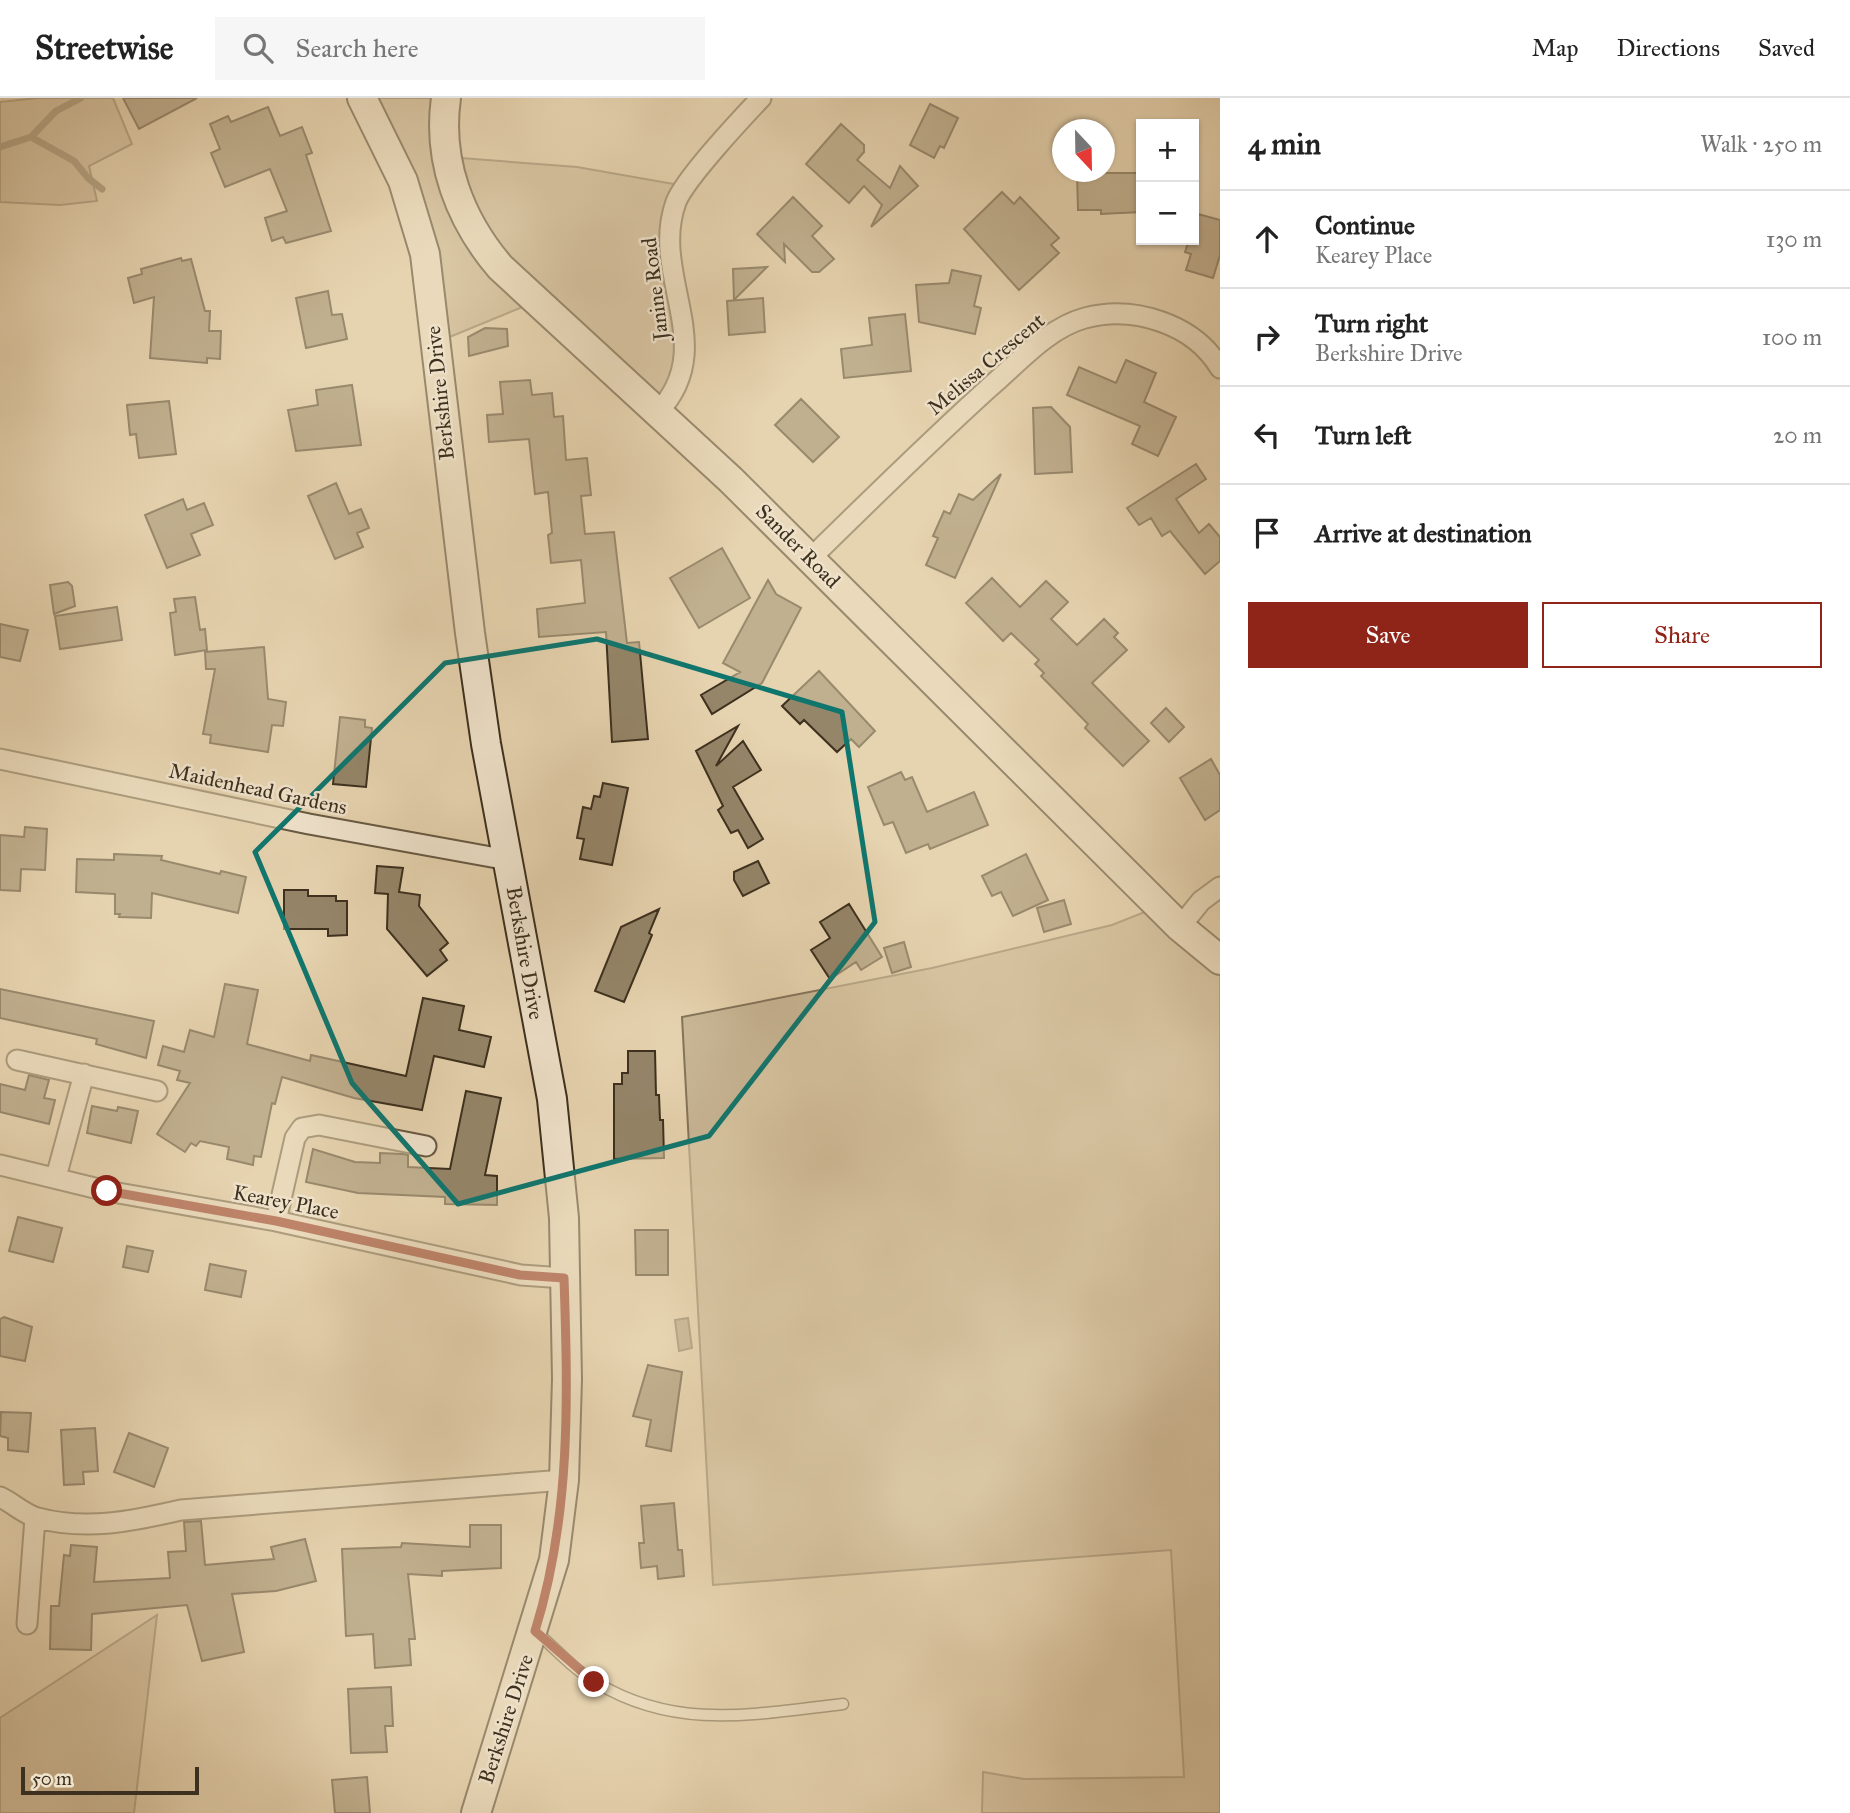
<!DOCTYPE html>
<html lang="en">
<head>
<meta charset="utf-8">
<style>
  :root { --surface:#fff; --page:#f6f6f6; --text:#222; --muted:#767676; --line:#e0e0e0; --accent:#8f2418 }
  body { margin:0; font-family:"IM FELL Great Primer",serif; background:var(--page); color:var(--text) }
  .controls { position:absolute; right:21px; top:21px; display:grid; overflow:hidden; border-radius:0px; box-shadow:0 2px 5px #0004 }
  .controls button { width:63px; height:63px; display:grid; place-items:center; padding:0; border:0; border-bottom:2px solid var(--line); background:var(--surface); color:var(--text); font:35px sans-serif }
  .compass { position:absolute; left:1052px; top:21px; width:63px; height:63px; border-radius:50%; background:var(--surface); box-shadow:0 2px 5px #0004; rotate:158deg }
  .scale { position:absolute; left:21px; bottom:18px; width:178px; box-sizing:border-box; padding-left:7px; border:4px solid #3d301e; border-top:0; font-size:19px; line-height:24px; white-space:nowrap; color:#3d301e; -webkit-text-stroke:5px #efe2cb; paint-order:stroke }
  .stop { position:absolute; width:21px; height:21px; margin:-16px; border:5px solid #8f2418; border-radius:50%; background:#fff }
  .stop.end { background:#8f2418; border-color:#fff; box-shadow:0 2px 7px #0008 }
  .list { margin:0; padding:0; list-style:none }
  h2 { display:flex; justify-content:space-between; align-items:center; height:91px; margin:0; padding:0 28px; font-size:30px }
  h2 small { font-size:23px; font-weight:400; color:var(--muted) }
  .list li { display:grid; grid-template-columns:46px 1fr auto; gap:21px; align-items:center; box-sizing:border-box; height:98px; padding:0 28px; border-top:2px solid var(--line) }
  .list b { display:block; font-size:26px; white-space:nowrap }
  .list p { margin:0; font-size:23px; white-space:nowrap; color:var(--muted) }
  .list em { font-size:23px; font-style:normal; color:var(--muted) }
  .actions { display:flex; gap:14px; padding:21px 28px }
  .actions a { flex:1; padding:16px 0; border:2px solid var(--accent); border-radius:0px; text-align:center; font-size:24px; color:var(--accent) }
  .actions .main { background:var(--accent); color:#fff }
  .icon { flex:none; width:38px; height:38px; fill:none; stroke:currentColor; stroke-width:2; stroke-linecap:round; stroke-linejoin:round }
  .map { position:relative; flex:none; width:1220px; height:1715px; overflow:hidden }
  header { display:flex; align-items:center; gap:42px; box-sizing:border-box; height:98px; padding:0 35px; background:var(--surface); border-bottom:2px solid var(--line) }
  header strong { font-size:33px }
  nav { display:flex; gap:38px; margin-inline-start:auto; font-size:24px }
  .search { width:490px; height:63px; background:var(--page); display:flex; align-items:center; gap:18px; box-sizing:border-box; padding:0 24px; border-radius:0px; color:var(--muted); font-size:26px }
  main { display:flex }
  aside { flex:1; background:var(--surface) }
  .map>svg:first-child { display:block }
</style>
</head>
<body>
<header>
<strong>Streetwise</strong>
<div class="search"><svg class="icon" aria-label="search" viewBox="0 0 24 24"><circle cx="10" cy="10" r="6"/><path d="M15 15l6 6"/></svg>Search here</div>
<nav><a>Map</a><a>Directions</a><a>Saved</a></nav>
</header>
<main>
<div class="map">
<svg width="1220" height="1715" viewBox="0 0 1220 1715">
  <rect width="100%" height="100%" fill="#e6d3af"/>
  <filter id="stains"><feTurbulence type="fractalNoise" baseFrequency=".00286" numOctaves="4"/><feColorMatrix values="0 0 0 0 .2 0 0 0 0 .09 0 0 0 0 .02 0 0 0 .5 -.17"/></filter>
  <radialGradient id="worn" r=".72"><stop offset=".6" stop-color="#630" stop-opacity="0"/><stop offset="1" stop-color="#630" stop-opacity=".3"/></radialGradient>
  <!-- green -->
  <path fill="#c9b796" stroke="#83745a" stroke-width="2" d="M 38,0 L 113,0 L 132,46 L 89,68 L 97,103 L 60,107 L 0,104 L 0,4 Z
    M 361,0 L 446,0 L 448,59 L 577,69 L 685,88 L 675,105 L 685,259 L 657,315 L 537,203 L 435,245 L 429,205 Z
    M 1160,808 L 1220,861 L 1220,1715 L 982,1715 L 983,1674 L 1024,1681 L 1184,1679 L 1171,1452 L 713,1487 L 682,919 L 932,870 L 1112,827 Z
    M 157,1517 L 134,1715 L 0,1715 L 0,1620 Z"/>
  <!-- water -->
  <path fill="#ad9c7e" stroke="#807158" stroke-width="2" d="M 688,1220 L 692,1250 L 679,1253 L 675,1222 Z"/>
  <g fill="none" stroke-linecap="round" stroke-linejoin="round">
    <!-- stream -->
    <path stroke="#807158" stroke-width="7" d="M 31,39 L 56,13 L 81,0
      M 0,49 L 31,39 L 74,63 L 88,80 L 102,91"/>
  </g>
  <!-- building -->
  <path fill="#958569" stroke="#3d301e" stroke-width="2" d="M 123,0 L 197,0 L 139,31 Z
    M 930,6 L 958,20 L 944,50 L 940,48 L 934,60 L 910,47 Z
    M 268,9 L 280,38 L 302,29 L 312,55 L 306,57 L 331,133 L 286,145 L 283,139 L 272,143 L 265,120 L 287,113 L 270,71 L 225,89 L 211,55 L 220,51 L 210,26 L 228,18 L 231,24 Z
    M 841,26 L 864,47 L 864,54 L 857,62 L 890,90 L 900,68 L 918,88 L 871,129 L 882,107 L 864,88 L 849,105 L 806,66 Z
    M 1077,75 L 1141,75 L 1141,114 L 1101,116 L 1101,112 L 1078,112 Z
    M 1002,94 L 1014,106 L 1020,99 L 1059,140 L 1051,147 L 1059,155 L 1019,192 L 964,131 Z
    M 793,99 L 822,128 L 812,138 L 834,161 L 819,174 L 812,174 L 784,146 L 785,164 L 757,136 Z
    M 1198,116 L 1220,122 L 1220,157 L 1213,180 L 1186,172 L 1191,156 L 1185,154 L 1189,142 L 1194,142 Z
    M 181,160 L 182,163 L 191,161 L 205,213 L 210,213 L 209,233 L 221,233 L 220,261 L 207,260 L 207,265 L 150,260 L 154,199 L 134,205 L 128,180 L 142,176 L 141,171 Z
    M 767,169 L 734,202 L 733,171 Z
    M 952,172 L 981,178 L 974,208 L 981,210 L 975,236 L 919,224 L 916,187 L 949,185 Z
    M 328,193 L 332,217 L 342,216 L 347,241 L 306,250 L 296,200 Z
    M 763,200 L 765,234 L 729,237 L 727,203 Z
    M 905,216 L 911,273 L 844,280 L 841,251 L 872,247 L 869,220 Z
    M 485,230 L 507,231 L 508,248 L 469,258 L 468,239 Z
    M 1126,262 L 1156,275 L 1144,304 L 1176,319 L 1158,358 L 1132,346 L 1140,328 L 1067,297 L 1079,269 L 1116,285 Z
    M 530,282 L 532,297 L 552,295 L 554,319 L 563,318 L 566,362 L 587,360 L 591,397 L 581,398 L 585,436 L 614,434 L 627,545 L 639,544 L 648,641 L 612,644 L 606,534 L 539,539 L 537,511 L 585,505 L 581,462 L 551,465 L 548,437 L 552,435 L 548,394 L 535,396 L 529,341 L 489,344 L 487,317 L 503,316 L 500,284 Z
    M 352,287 L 361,347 L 296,353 L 288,312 L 318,307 L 316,292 Z
    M 801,301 L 839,339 L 813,364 L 775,327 Z
    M 169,303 L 176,356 L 139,360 L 136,336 L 130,337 L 127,307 Z
    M 1051,309 L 1070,329 L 1072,374 L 1035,376 L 1033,310 Z
    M 1196,366 L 1206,381 L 1176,401 L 1199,435 L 1209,426 L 1220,439 L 1220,463 L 1205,476 L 1170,433 L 1162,438 L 1151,420 L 1139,427 L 1127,410 Z
    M 1001,376 L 955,480 L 926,467 L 938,440 L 933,438 L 944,413 L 950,416 L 959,396 L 973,402 Z
    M 336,385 L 349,416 L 361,411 L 369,430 L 357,435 L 363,449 L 335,461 L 308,398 Z
    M 183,401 L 187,412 L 204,405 L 213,427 L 191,436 L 200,457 L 167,470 L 145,417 Z
    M 722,450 L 750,500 L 699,530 L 670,480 Z
    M 992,480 L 1020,509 L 1046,483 L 1068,504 L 1051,521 L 1077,547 L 1104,521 L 1118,535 L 1114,539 L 1127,552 L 1092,585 L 1149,643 L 1123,668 L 1085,630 L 1088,626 L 1041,578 L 1044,575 L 1035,566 L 1039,562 L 1011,535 L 1003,543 L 966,505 Z
    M 768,482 L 776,496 L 801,510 L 762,585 L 712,616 L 701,597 L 740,574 L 723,565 Z
    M 68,484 L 72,488 L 75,508 L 54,516 L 50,487 Z
    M 195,499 L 200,532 L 205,531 L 207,552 L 175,557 L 170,515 L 176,514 L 174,501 Z
    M 117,509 L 122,542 L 60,551 L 55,518 Z
    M 0,526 L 28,532 L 20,563 L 0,559 Z
    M 264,549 L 268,601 L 286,604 L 283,628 L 272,627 L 268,654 L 210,645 L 211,637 L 203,636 L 215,571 L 206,571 L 205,554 Z
    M 819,573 L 875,633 L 859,649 L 851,641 L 837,654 L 804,622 L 800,626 L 782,608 Z
    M 1166,610 L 1184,629 L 1169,644 L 1151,625 Z
    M 340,619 L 365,622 L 365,629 L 372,630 L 366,689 L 333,686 Z
    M 738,628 L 716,668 L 743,643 L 761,672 L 733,689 L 763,741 L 748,750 L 738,732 L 731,735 L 718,712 L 723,708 L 696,653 Z
    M 1211,661 L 1220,677 L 1220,712 L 1205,722 L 1180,680 Z
    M 901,674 L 905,682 L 912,679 L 927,714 L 974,694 L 988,727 L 930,751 L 928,746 L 906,755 L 893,724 L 884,727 L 868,689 Z
    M 603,685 L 628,690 L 612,767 L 580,761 L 584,741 L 577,740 L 583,709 L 591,711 L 594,698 L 600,699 Z
    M 25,729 L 47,731 L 45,772 L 21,771 L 20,793 L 0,792 L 0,737 L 24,739 Z
    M 114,756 L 162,758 L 161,762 L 220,776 L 221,773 L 246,779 L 238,815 L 152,795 L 151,820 L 119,819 L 120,816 L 115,816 L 115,796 L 76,794 L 77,761 L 114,762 Z
    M 1026,756 L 1048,802 L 1013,818 L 1001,794 L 992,798 L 982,778 Z
    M 758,763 L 769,785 L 743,798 L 734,782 L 734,774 Z
    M 377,768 L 403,770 L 399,794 L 420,797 L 419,808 L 448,845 L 440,852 L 447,862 L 427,878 L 387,831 L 388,796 L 375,795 Z
    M 284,792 L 308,792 L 308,798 L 336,798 L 336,803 L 347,803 L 347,837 L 328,838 L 328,831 L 284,831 Z
    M 1064,802 L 1071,826 L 1044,834 L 1037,810 Z
    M 849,806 L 882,859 L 861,872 L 856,864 L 830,881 L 811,852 L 830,840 L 820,824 Z
    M 659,811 L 649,835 L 652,837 L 624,904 L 595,893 L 621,829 Z
    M 904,844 L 911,869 L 892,875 L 884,850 Z
    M 225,886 L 258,892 L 247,946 L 310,963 L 311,957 L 406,978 L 423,900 L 464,908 L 459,932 L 491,939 L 484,969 L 434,958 L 422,1012 L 354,1000 L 282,979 L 275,1006 L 272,1005 L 261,1059 L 254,1058 L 253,1067 L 227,1061 L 229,1049 L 200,1043 L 196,1048 L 191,1045 L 185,1054 L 157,1036 L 190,985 L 177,982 L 180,973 L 158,967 L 163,948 L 184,954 L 190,932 L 214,939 Z
    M 0,891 L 154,923 L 146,960 L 96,946 L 97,941 L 0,920 Z
    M 628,953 L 655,953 L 656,997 L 659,997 L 660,1022 L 663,1022 L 664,1060 L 614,1061 L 614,986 L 622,986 L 622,975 L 628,975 Z
    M 29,977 L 49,982 L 44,1000 L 55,1002 L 49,1026 L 0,1014 L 0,986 L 25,992 Z
    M 466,993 L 501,1000 L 485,1077 L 497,1078 L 497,1107 L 445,1106 L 445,1099 L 358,1095 L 306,1084 L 313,1051 L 355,1064 L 380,1065 L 380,1055 L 403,1056 L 408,1057 L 408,1069 L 450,1071 Z
    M 92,1008 L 117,1013 L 118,1009 L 138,1013 L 131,1045 L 87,1035 Z
    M 18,1119 L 62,1130 L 53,1164 L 9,1153 Z
    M 635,1132 L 668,1132 L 668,1177 L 636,1177 Z
    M 127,1148 L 153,1153 L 148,1174 L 123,1169 Z
    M 210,1166 L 246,1173 L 241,1199 L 205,1192 Z
    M 4,1219 L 32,1229 L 25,1263 L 0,1258 L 0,1221 Z
    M 648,1267 L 682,1274 L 671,1353 L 646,1348 L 651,1322 L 633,1318 Z
    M 1,1314 L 31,1315 L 28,1354 L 8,1352 L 8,1340 L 0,1338 Z
    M 95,1330 L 98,1373 L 83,1374 L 84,1386 L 64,1387 L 61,1332 Z
    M 129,1335 L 168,1350 L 154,1389 L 114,1374 Z
    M 674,1405 L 678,1452 L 682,1452 L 684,1478 L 658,1481 L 657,1468 L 641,1470 L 639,1445 L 644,1445 L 641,1408 Z
    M 201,1423 L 205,1467 L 274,1461 L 271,1449 L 305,1441 L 316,1483 L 276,1493 L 232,1496 L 244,1554 L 202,1563 L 187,1507 L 92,1516 L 91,1552 L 50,1551 L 51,1508 L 59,1508 L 64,1457 L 70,1458 L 71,1447 L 97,1449 L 94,1484 L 170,1480 L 168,1454 L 186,1453 L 184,1424 Z
    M 470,1427 L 501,1427 L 501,1470 L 442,1473 L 442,1478 L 408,1476 L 415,1541 L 409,1541 L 411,1567 L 375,1570 L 373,1536 L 346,1538 L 342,1451 L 401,1449 L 402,1445 L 470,1449 Z
    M 391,1589 L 393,1628 L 385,1628 L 387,1654 L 351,1655 L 348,1591 Z
    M 367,1679 L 370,1715 L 335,1715 L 332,1682 Z"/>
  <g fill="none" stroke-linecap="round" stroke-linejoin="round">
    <defs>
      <path id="lane" d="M 535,1533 C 555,1550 574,1572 597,1585 C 677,1633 755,1616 843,1606"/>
      <path id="street" d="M 657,315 C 721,249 649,178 676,104 C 685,81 742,20 761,0
        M 811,460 C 870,402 929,344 991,288 C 1019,264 1048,230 1085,220 C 1134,207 1194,226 1220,270
        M 0,661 L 309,726 L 508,762
        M 1180,829 L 1201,803 L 1220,789
        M 17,962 L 157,993
        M 0,1067 L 107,1093 L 276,1123 L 521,1177 L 564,1180
        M 56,1079 L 84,976
        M 276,1123 L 295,1040 L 302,1030 L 319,1027 L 426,1048
        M 0,1399 C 13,1405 25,1417 38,1420 C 87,1433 133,1423 181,1412 L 564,1382
        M 27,1526 L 35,1420"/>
      <path id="secondary" d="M 362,0 L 403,83 L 425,156 L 470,535 L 486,646 L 552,1001 L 564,1120 L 567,1281 L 564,1382 L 554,1462 L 476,1715
        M 446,0 C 437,63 460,122 500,169 L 731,382 L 1180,829 L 1220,862"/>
    </defs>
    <!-- lane casing -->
    <use href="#lane" stroke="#675942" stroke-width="13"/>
    <!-- street casing -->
    <use href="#street" stroke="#675942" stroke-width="23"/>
    <!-- secondary casing -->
    <use href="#secondary" stroke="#3d301e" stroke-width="32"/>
    <!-- lane -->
    <use href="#lane" stroke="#efe2cb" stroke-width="10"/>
    <!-- street -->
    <use href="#street" stroke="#efe2cb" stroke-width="19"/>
    <!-- secondary -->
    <use href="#secondary" stroke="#efe2cb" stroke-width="28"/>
  </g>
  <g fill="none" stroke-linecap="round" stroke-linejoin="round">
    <!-- route -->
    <path stroke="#8f2418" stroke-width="9" d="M 107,1093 L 276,1123 L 520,1177 L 564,1180 C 568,1299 571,1418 535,1533 L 594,1584"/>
  </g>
  <!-- marked area -->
  <path d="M0 0H1220V1715H0ZM 597,541 L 842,614 L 875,824 L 709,1038 L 458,1106 L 352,985 L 255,754 L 445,565 Z" fill="#e6d3af" fill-opacity=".55" fill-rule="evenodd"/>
  <path fill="none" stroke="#0f766e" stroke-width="5" stroke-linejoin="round" d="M 597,541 L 842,614 L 875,824 L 709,1038 L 458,1106 L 352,985 L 255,754 L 445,565 Z"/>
  <g text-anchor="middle" stroke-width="5" stroke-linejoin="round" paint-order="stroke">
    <!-- street labels -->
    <g font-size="21" fill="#3d301e" stroke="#efe2cb">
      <text transform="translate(655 191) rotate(-97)" y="7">Janine Road</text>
      <text transform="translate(986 266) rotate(-40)" y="7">Melissa Crescent</text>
      <text transform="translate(440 295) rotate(-96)" y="7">Berkshire Drive</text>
      <text transform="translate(798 448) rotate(45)" y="7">Sander Road</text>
      <text transform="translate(258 691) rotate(12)" y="7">Maidenhead Gardens</text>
      <text transform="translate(525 855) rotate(80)" y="7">Berkshire Drive</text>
      <text transform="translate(286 1104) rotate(11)" y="7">Kearey Place</text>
      <text transform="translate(506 1621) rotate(-72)" y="7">Berkshire Drive</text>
    </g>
  </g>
  <rect width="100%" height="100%" filter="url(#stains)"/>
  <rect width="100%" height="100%" fill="url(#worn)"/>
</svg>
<div class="controls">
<button>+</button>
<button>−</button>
</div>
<svg class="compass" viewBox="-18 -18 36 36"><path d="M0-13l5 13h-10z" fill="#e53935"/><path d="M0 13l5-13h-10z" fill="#767676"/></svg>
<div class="scale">50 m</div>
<div class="stop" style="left:107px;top:1093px"></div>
<div class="stop end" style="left:594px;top:1584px"></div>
</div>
<aside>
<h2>4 min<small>Walk · 250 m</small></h2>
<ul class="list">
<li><svg class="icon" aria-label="ahead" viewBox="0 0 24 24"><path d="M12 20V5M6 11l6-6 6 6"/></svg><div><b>Continue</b><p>Kearey Place</p></div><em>130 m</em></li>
<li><svg class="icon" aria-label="right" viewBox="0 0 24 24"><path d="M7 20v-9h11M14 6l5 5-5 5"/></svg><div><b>Turn right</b><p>Berkshire Drive</p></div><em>100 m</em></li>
<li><svg class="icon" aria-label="left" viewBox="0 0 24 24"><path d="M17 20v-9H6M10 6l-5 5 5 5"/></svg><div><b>Turn left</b></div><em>20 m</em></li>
<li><svg class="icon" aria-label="arrive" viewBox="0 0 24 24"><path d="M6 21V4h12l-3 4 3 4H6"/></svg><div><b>Arrive at destination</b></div></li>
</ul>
<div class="actions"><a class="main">Save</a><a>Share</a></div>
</aside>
</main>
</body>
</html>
